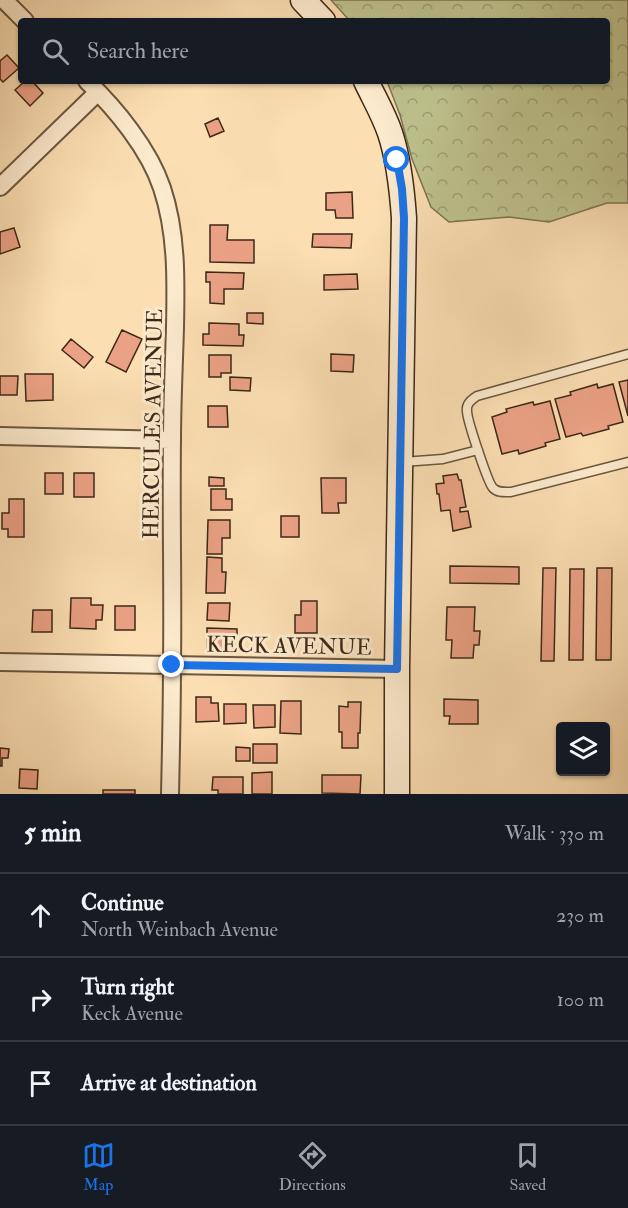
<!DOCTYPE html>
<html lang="en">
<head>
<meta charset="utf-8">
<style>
  :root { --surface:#171b24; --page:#20242c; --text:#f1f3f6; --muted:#9ea1a6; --line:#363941; --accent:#1a73e8 }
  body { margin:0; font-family:"IM FELL Double Pica",serif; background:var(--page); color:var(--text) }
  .controls { position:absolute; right:18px; bottom:18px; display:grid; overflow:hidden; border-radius:6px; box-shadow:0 2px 4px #0004 }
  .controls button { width:54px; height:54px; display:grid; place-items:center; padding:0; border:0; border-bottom:2px solid var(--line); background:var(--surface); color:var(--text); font:30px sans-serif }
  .stop { position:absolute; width:18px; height:18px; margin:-14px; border:4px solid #1a73e8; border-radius:50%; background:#fff }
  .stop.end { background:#1a73e8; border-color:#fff; box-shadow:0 2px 6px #0008 }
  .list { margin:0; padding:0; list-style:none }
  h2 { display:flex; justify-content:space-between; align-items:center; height:78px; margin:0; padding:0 24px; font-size:26px }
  h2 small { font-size:20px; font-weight:400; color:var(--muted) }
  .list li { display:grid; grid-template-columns:39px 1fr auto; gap:18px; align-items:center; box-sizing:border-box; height:84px; padding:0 24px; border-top:2px solid var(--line) }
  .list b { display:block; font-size:22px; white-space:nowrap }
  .list p { margin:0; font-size:20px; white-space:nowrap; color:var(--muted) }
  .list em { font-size:20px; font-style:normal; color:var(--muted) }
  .icon { flex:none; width:33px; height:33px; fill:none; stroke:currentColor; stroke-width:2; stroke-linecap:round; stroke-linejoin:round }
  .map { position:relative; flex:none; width:628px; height:794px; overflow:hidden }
  .search { position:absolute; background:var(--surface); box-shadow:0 2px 4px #0004; left:18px; right:18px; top:18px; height:66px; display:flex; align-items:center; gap:15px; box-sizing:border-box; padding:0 21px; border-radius:6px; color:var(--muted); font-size:22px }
  .sheet { height:330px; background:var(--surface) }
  nav { display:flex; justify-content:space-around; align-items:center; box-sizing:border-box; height:84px; border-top:2px solid var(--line); background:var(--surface); font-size:16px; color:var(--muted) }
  nav a { display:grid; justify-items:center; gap:3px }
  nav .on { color:var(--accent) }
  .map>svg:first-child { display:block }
</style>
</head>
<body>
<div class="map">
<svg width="628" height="794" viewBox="0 0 628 794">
  <defs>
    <pattern id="forest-crowns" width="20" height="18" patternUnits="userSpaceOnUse" patternTransform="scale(1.5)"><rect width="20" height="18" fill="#bdc18d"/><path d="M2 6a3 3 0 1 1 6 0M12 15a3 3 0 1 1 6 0" fill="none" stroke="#9b9d72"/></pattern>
  </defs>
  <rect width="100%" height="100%" fill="#fbdeb2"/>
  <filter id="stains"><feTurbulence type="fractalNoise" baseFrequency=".00333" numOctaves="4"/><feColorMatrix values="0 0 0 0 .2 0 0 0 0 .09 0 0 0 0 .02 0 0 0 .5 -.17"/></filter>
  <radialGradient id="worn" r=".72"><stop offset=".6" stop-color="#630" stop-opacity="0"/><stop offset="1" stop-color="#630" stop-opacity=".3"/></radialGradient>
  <!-- forest -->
  <path fill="url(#forest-crowns)" stroke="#7d7452" stroke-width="1.5" d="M 331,0 L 628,0 L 628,203 L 607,203 L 549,222 L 509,217 L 449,222 L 431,207 L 412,159 L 400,115 L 387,81 L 607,81 L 607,21 L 350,21 Z"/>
  <!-- building -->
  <path fill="#eba185" stroke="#3d2818" stroke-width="1.5" d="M 7,55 L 19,68 L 3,82 L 0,79 L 0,61 Z
    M 25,81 L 32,81 L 43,93 L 30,106 L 15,90 Z
    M 218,118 L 224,131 L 210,137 L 205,124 Z
    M 352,192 L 353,218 L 336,218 L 335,210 L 326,210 L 326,193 Z
    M 210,225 L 228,225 L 227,240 L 254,240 L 254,263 L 210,262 Z
    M 14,228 L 20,247 L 0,254 L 0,232 Z
    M 313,234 L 352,234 L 351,248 L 312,247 Z
    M 206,272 L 244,273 L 243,289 L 224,289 L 224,304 L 210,303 L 210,282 L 206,282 Z
    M 357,274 L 358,289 L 324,290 L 324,275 Z
    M 247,313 L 263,313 L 263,324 L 247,323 Z
    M 209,323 L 239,324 L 239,335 L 244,335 L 243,346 L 203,345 L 203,334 L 209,334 Z
    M 122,330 L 142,339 L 126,372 L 106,362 Z
    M 71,339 L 93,357 L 84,368 L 62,350 Z
    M 331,354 L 354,355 L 353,372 L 331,371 Z
    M 209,355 L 231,355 L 231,373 L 221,373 L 221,377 L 209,377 Z
    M 25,374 L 53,374 L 53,400 L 26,401 Z
    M 0,376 L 18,376 L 17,395 L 0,395 Z
    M 230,377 L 251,378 L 250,391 L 230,390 Z
    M 628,380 L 628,416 L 619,382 Z
    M 597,384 L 598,388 L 613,384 L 623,422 L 608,426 L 609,429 L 583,436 L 581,433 L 566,437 L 555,399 L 571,395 L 570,392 Z
    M 550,401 L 560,439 L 545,443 L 546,446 L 519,454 L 518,450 L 502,454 L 492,417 L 507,412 L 506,409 L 533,402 L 534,405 Z
    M 208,406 L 227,406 L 228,427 L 208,427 Z
    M 45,473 L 63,473 L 63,494 L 45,494 Z
    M 74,473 L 94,473 L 94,497 L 74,497 Z
    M 457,474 L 459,480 L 461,480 L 466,507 L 460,508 L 460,512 L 468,511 L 471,527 L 453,531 L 450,510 L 441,511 L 439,494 L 437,494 L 436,484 L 444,483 L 443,476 Z
    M 209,477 L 224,478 L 224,486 L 209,486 Z
    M 321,478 L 346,478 L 346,503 L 338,503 L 339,513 L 322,513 Z
    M 211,489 L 226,489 L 226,499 L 232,499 L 232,510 L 211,510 Z
    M 9,499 L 24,499 L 24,537 L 8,537 L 8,529 L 2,529 L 2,513 L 9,513 Z
    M 281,516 L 299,516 L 299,537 L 281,537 Z
    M 208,520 L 230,520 L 230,538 L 222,538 L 222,554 L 207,554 Z
    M 207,557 L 222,558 L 222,572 L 226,572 L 225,593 L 206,593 Z
    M 450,566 L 519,567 L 519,584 L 450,583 Z
    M 543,568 L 556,568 L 554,661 L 541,661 Z
    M 597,568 L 612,568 L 611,660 L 596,660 Z
    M 570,569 L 584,569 L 583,660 L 569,660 Z
    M 71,598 L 91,598 L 91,605 L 103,605 L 102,620 L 96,620 L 96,629 L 70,628 Z
    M 301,601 L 317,601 L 317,633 L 295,633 L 295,615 L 301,615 Z
    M 208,603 L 230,603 L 229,621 L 207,620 Z
    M 115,606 L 135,606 L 135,630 L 115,630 Z
    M 447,607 L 475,607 L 474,631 L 480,631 L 479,645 L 474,645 L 473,658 L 451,658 L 452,640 L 446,640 Z
    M 33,610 L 52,610 L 52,632 L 32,632 Z
    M 207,628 L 237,629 L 237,649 L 207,649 Z
    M 196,697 L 211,697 L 211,703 L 218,703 L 219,721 L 196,722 Z
    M 444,699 L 478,700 L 478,724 L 449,724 L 450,716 L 444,716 Z
    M 281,701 L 301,701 L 301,734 L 280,733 Z
    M 348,702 L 361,702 L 360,733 L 358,733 L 358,748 L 342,748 L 342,732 L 339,732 L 339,706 L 348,707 Z
    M 224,704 L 246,704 L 246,723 L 224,724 Z
    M 253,705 L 275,705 L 275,727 L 254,728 Z
    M 253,744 L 277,744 L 277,763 L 253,763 Z
    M 236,747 L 250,748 L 250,761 L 236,761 Z
    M 0,748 L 9,749 L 8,758 L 2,758 L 2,766 L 0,766 Z
    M 20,769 L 38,770 L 37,789 L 19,788 Z
    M 272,772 L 272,794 L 252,794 L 252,773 Z
    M 322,775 L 361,775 L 360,794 L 322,793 Z
    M 213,777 L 243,777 L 243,794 L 218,794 L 218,790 L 212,790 Z
    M 103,790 L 135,790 L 135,794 L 103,794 Z"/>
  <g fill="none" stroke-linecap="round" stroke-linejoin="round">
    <defs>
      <path id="lane" d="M 628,354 L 477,396 C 471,400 466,404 467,411 C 467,420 488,483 493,488 C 498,493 504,492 511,492 L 628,462
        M 403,462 L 443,459 L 478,450"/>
      <path id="street" d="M 4,0 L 25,21
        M 87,81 C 116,109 149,149 162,188 C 177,233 176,280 175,327 C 174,365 172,403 172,440 C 171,514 173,589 172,663 C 172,706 171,750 170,794
        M 0,187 L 98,92
        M 0,436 L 171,440
        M 0,662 L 397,669"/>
      <path id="secondary" d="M 303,0 L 323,21
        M 366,81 C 374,98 384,115 390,133 C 399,160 402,189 404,218 L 397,669 L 397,794"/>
    </defs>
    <!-- lane casing -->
    <use href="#lane" stroke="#6c563e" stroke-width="11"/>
    <!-- street casing -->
    <use href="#street" stroke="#6c563e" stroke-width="20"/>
    <!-- secondary casing -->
    <use href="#secondary" stroke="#3d2818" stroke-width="27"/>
    <!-- lane -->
    <use href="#lane" stroke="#fceacd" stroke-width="8"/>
    <!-- street -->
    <use href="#street" stroke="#fceacd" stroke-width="16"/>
    <!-- secondary -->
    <use href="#secondary" stroke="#fceacd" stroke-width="24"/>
  </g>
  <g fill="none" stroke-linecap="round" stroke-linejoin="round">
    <!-- route -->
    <path stroke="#1a73e8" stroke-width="8" d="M 172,665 L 397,669 L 404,218 L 402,189 L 397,160"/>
  </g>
  <g text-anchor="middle" stroke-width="6" stroke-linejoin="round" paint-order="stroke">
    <!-- street labels -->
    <g font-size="22" fill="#3d2818" stroke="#fceacd">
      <text transform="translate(152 424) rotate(-89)" y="8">HERCULES AVENUE</text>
      <text transform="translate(289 645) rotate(1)" y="8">KECK AVENUE</text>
    </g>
  </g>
  <rect width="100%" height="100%" filter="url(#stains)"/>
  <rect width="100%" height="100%" fill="url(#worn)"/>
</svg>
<div class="controls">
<button><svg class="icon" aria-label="layers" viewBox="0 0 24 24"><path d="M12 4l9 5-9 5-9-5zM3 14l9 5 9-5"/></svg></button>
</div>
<div class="stop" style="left:397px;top:160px"></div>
<div class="stop end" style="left:172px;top:665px"></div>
<div class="search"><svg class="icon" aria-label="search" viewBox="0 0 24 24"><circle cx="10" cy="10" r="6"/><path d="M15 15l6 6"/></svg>Search here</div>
</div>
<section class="sheet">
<h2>5 min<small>Walk · 330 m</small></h2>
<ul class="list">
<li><svg class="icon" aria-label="ahead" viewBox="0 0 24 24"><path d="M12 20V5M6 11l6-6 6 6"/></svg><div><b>Continue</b><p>North Weinbach Avenue</p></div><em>230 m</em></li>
<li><svg class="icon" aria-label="right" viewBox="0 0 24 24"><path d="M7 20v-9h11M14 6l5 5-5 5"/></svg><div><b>Turn right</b><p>Keck Avenue</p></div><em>100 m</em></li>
<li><svg class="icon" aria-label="arrive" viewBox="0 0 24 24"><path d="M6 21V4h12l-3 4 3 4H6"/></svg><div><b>Arrive at destination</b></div></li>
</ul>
</section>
<nav>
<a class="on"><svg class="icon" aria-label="map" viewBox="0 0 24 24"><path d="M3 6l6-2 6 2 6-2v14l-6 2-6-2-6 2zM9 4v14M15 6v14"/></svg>Map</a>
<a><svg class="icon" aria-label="directions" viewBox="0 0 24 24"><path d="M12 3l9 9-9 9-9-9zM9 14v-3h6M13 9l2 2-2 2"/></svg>Directions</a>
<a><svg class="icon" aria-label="saved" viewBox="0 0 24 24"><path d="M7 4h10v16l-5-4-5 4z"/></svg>Saved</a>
</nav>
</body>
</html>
